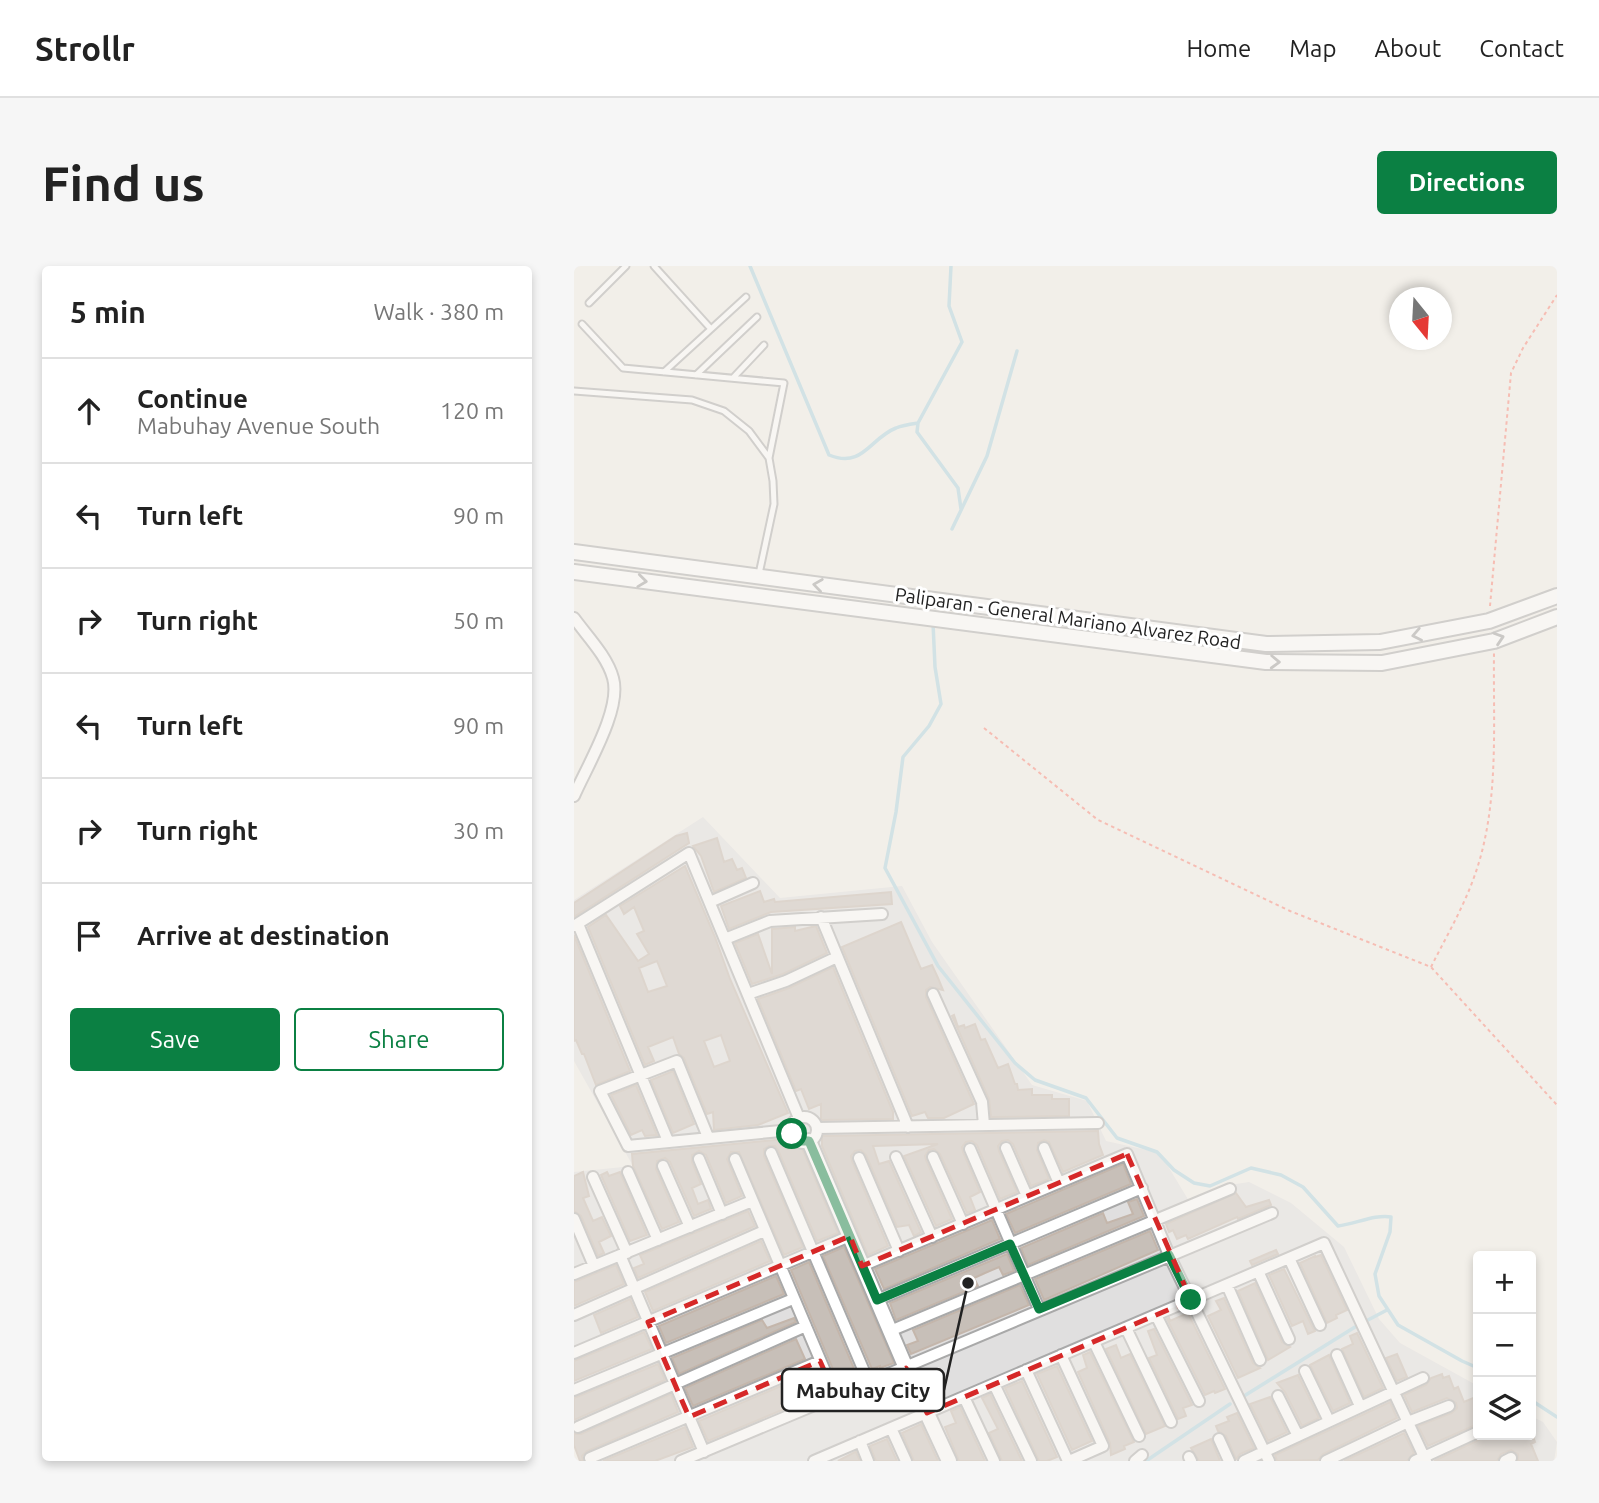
<!DOCTYPE html>
<html lang="en">
<head>
<meta charset="utf-8">
<style>
  :root { --surface:#fff; --page:#f6f6f6; --text:#222; --muted:#767676; --line:#e0e0e0; --accent:#0b8043 }
  body { margin:0; font-family:Ubuntu,sans-serif; background:var(--page); color:var(--text) }
  .controls { position:absolute; right:21px; bottom:21px; display:grid; overflow:hidden; border-radius:7px; box-shadow:0 4px 10px #0003 }
  .controls button { width:63px; height:63px; display:grid; place-items:center; padding:0; border:0; border-bottom:2px solid var(--line); background:var(--surface); color:var(--text); font:35px sans-serif }
  .compass { position:absolute; left:815px; top:21px; width:63px; height:63px; border-radius:50%; background:var(--surface); box-shadow:0 4px 10px #0003; rotate:162deg }
  .stop { position:absolute; width:21px; height:21px; margin:-16px; border:5px solid #0b8043; border-radius:50%; background:#fff }
  .stop.end { background:#0b8043; border-color:#fff; box-shadow:0 2px 7px #0008 }
  .list { margin:0; padding:0; list-style:none }
  h2 { display:flex; justify-content:space-between; align-items:center; height:91px; margin:0; padding:0 28px; font-size:30px }
  h2 small { font-size:23px; font-weight:400; color:var(--muted) }
  .list li { display:grid; grid-template-columns:46px 1fr auto; gap:21px; align-items:center; box-sizing:border-box; height:105px; padding:0 28px; border-top:2px solid var(--line) }
  .list b { display:block; font-size:26px; white-space:nowrap }
  .list p { margin:0; font-size:23px; white-space:nowrap; color:var(--muted) }
  .list em { font-size:23px; font-style:normal; color:var(--muted) }
  .actions { display:flex; gap:14px; padding:21px 28px }
  .actions a { flex:1; padding:16px 0; border:2px solid var(--accent); border-radius:7px; text-align:center; font-size:24px; color:var(--accent) }
  .actions .main { background:var(--accent); color:#fff }
  .icon { flex:none; width:38px; height:38px; fill:none; stroke:currentColor; stroke-width:2; stroke-linecap:round; stroke-linejoin:round }
  .map { position:relative; flex:none; width:983px; height:1195px; overflow:hidden; border-radius:7px }
  header { display:flex; align-items:center; gap:42px; box-sizing:border-box; height:98px; padding:0 35px; background:var(--surface); border-bottom:2px solid var(--line) }
  header strong { font-size:33px }
  nav { display:flex; gap:38px; margin-inline-start:auto; font-size:24px }
  .intro { display:flex; align-items:center; justify-content:space-between; box-sizing:border-box; height:168px; padding:0 42px }
  h1 { margin:0; font-size:49px }
  .button { padding:18px 32px; border-radius:7px; background:var(--accent); color:#fff; font-size:24px; font-weight:700 }
  main { display:flex; gap:42px; padding:0 42px }
  aside { flex:1; background:var(--surface); border-radius:7px; box-shadow:0 4px 10px #0003 }
  .map>svg:first-child { display:block }
</style>
</head>
<body>
<header>
<strong>Strollr</strong>
<nav><a>Home</a><a>Map</a><a>About</a><a>Contact</a></nav>
</header>
<div class="intro"><h1>Find us</h1><a class="button">Directions</a></div>
<main>
<aside>
<h2>5 min<small>Walk · 380 m</small></h2>
<ul class="list">
<li><svg class="icon" aria-label="ahead" viewBox="0 0 24 24"><path d="M12 20V5M6 11l6-6 6 6"/></svg><div><b>Continue</b><p>Mabuhay Avenue South</p></div><em>120 m</em></li>
<li><svg class="icon" aria-label="left" viewBox="0 0 24 24"><path d="M17 20v-9H6M10 6l-5 5 5 5"/></svg><div><b>Turn left</b></div><em>90 m</em></li>
<li><svg class="icon" aria-label="right" viewBox="0 0 24 24"><path d="M7 20v-9h11M14 6l5 5-5 5"/></svg><div><b>Turn right</b></div><em>50 m</em></li>
<li><svg class="icon" aria-label="left" viewBox="0 0 24 24"><path d="M17 20v-9H6M10 6l-5 5 5 5"/></svg><div><b>Turn left</b></div><em>90 m</em></li>
<li><svg class="icon" aria-label="right" viewBox="0 0 24 24"><path d="M7 20v-9h11M14 6l5 5-5 5"/></svg><div><b>Turn right</b></div><em>30 m</em></li>
<li><svg class="icon" aria-label="arrive" viewBox="0 0 24 24"><path d="M6 21V4h12l-3 4 3 4H6"/></svg><div><b>Arrive at destination</b></div></li>
</ul>
<div class="actions"><a class="main">Save</a><a>Share</a></div>
</aside>
<div class="map">
<svg width="983" height="1195" viewBox="0 0 983 1195">
  <rect width="100%" height="100%" fill="#f2efe9"/>
  <!-- residential -->
  <path fill="#e0dfdf" d="M 129,551 L 206,632 L 328,620 L 358,676 L 458,819 L 513,835 L 532,875 L 586,887 L 615,935 L 656,919 L 675,916 L 717,937 L 770,981 L 805,1053 L 826,1077 L 904,1120 L 904,1169 L 957,1169 L 957,1150 L 969,1156 L 983,1176 L 980,1195 L 15,1195 L 0,1160 L 0,906 L 59,900 L 0,795 L 0,634 Z"/>
  <g fill="none" stroke-linecap="round" stroke-linejoin="round">
    <!-- stream -->
    <path stroke="#aad3df" stroke-width="3.5" d="M 176,0 L 255,189 C 289,203 296,172 322,162 C 329,159 337,158 344,157
      M 377,0 L 375,40 L 388,76 L 344,157 L 343,166 L 384,222 L 387,243
      M 378,263 L 413,190 L 443,85
      M 359,357 L 361,401 L 367,438 L 355,460 L 329,491 L 322,546 L 311,602 L 364,700 L 441,797 L 461,814 L 512,832 L 543,872 L 583,886 L 600,904 L 620,917 L 636,920 L 677,902 L 707,909 L 729,921 L 764,960 C 781,958 802,948 817,951 L 816,966 L 801,1008 L 805,1030 L 824,1059 L 888,1095 L 904,1102
      M 792,1055 L 813,1044
      M 670,1130 L 781,1061
      M 957,1134 L 983,1151
      M 572,1195 L 656,1138"/>
  </g>
  <!-- building -->
  <path fill="#c7bfb8" stroke="#c4b6ab" stroke-width="2" fill-rule="evenodd" d="M 113,567 L 115,577 L 0,651 L 0,637 L 102,570 Z
    M 143,572 L 150,596 L 158,593 L 163,604 L 168,602 L 172,612 L 140,626 L 127,590 L 119,580 Z
    M 111,600 L 141,671 L 156,713 L 214,847 L 184,859 L 140,864 L 139,846 L 133,848 L 110,792 L 105,788 L 99,771 L 74,781 L 80,795 L 71,799 L 14,661 L 32,649 L 64,695 L 75,688 L 63,668 L 70,665 L 60,641 L 50,648 L 46,640 ZM 83,695 L 93,720 L 74,726 L 65,702 ZM 147,769 L 156,795 L 140,801 L 130,775 Z
    M 186,625 L 190,636 L 200,633 L 201,636 L 317,626 L 318,638 L 197,646 L 155,663 L 147,640 Z
    M 327,656 L 347,703 L 358,699 L 364,712 L 369,724 L 356,721 L 352,724 L 352,731 L 400,838 L 370,852 L 354,852 L 351,846 L 338,850 L 268,681 Z
    M 242,660 L 253,687 L 209,708 L 178,718 L 161,677 L 184,668 L 198,708 L 198,663 L 221,661 L 221,665 Z
    M 0,669 L 56,805 L 22,819 L 10,788 L 8,788 L 2,774 L 0,775 Z
    M 259,701 L 319,846 L 319,853 L 247,854 L 247,838 L 235,843 L 227,823 L 222,825 L 184,733 L 215,722 Z
    M 380,749 L 384,761 L 390,759 L 391,762 L 401,758 L 407,774 L 411,773 L 424,802 L 434,798 L 441,818 L 443,818 L 444,824 L 458,823 L 458,829 L 478,829 L 478,833 L 495,833 L 495,850 L 417,851 L 415,833 L 378,750 Z
    M 99,805 L 120,858 L 99,867 L 77,814 Z
    M 62,819 L 83,869 L 71,870 L 68,864 L 57,869 L 37,829 Z
    M 524,865 L 525,878 L 529,889 L 489,906 L 475,876 L 470,874 L 464,877 L 463,884 L 475,913 L 457,920 L 439,878 L 434,874 L 428,875 L 424,880 L 425,885 L 443,926 L 426,933 L 403,879 L 398,875 L 392,876 L 388,881 L 389,886 L 406,926 L 396,931 L 401,944 L 393,947 L 366,888 L 360,883 L 355,884 L 351,890 L 352,894 L 378,953 L 362,960 L 330,890 L 364,878 L 299,880 L 305,898 L 315,895 L 347,966 L 340,970 L 335,959 L 323,961 L 292,889 L 287,884 L 281,885 L 277,890 L 278,895 L 314,980 L 294,989 L 248,880 L 248,870 Z
    M 211,873 L 214,883 L 228,882 L 264,967 L 243,975 L 204,884 L 201,880 L 195,880 L 190,883 L 190,890 L 229,981 L 210,989 L 165,886 L 157,886 L 153,893 L 168,930 L 152,937 L 132,889 L 125,885 L 118,889 L 118,896 L 127,918 L 118,922 L 124,938 L 134,934 L 137,943 L 120,950 L 96,896 L 91,892 L 83,895 L 82,903 L 105,956 L 88,963 L 59,900 L 58,888 Z
    M 549,898 L 557,918 L 441,967 L 432,948 Z
    M 9,906 L 15,930 L 9,932 L 19,955 L 28,951 L 37,970 L 25,976 L 30,987 L 24,990 L 7,950 L 0,945 L 0,910 Z
    M 33,906 L 35,910 L 46,906 L 73,969 L 56,975 L 27,909 Z
    M 662,927 L 672,941 L 695,934 L 697,939 L 664,953 L 663,951 L 614,973 L 612,969 L 603,973 L 599,964 L 595,966 L 592,958 Z
    M 563,933 L 570,950 L 454,999 L 447,982 L 529,947 L 533,957 L 559,948 L 554,936 Z
    M 174,945 L 181,960 L 64,1012 L 60,1002 L 70,998 L 66,989 Z
    M 418,954 L 426,973 L 310,1023 L 301,1003 Z
    M 576,965 L 584,984 L 470,1034 L 461,1013 Z
    M 187,975 L 196,995 L 79,1045 L 71,1026 Z
    M 270,981 L 320,1097 L 306,1102 L 306,1100 L 298,1103 L 249,990 Z
    M 702,984 L 704,988 L 678,999 L 676,995 Z
    M 433,988 L 440,1005 L 429,1009 L 425,1001 L 411,1007 L 400,1012 L 404,1020 L 322,1054 L 316,1037 Z
    M 747,989 L 773,1044 L 762,1049 L 763,1052 L 753,1057 L 726,997 L 741,990 L 741,991 Z
    M 235,996 L 284,1112 L 266,1120 L 217,1004 Z
    M 42,999 L 50,1018 L 0,1040 L 0,1016 Z
    M 710,1003 L 739,1062 L 741,1065 L 734,1068 L 729,1055 L 718,1060 L 695,1009 Z
    M 202,1010 L 210,1028 L 92,1077 L 85,1060 Z
    M 681,1017 L 708,1076 L 716,1081 L 694,1094 L 664,1025 Z
    M 446,1019 L 455,1039 L 337,1088 L 333,1079 L 344,1075 L 339,1064 Z
    M 650,1032 L 679,1097 L 686,1102 L 664,1112 L 634,1050 L 647,1044 L 642,1035 Z
    M 56,1033 L 64,1051 L 27,1067 L 20,1049 Z
    M 614,1047 L 651,1123 L 641,1127 L 640,1125 L 631,1129 L 593,1053 L 595,1052 L 596,1055 Z
    M 220,1052 L 222,1056 L 105,1108 L 98,1092 L 188,1054 L 193,1062 Z
    M 580,1063 L 618,1139 L 609,1142 L 612,1150 L 604,1153 L 575,1092 L 583,1089 L 574,1065 Z
    M 70,1066 L 78,1083 L 0,1115 L 0,1095 Z
    M 783,1067 L 809,1122 L 790,1131 L 768,1083 L 779,1078 L 776,1070 Z
    M 222,1073 L 231,1093 L 119,1140 L 111,1122 Z
    M 542,1079 L 547,1092 L 556,1088 L 591,1160 L 572,1168 L 532,1083 Z
    M 516,1086 L 560,1176 L 550,1180 L 551,1183 L 537,1189 L 536,1177 L 504,1106 L 513,1102 L 509,1089 Z
    M 823,1088 L 833,1111 L 823,1115 L 812,1092 Z
    M 755,1089 L 776,1137 L 759,1145 L 736,1099 Z
    M 84,1098 L 91,1114 L 0,1154 L 0,1132 Z
    M 483,1100 L 518,1175 L 498,1184 L 463,1108 Z
    M 242,1105 L 251,1126 L 134,1175 L 125,1155 Z
    M 868,1108 L 869,1112 L 875,1110 L 880,1123 L 884,1121 L 890,1136 L 904,1130 L 904,1158 L 854,1180 L 844,1160 L 878,1147 L 883,1142 L 882,1137 L 873,1132 L 838,1146 L 830,1129 L 852,1119 L 857,1112 Z
    M 724,1109 L 745,1152 L 728,1160 L 711,1126 L 703,1117 Z
    M 448,1115 L 483,1191 L 473,1195 L 465,1195 L 431,1122 Z
    M 97,1128 L 104,1146 L 13,1185 L 8,1190 L 9,1195 L 6,1195 L 0,1179 L 0,1168 L 7,1168 Z
    M 416,1128 L 448,1195 L 428,1195 L 415,1167 L 424,1163 L 408,1132 Z
    M 696,1131 L 713,1166 L 694,1175 L 676,1138 Z
    M 816,1136 L 823,1152 L 749,1188 L 744,1194 L 703,1195 L 701,1189 Z
    M 386,1141 L 411,1195 L 385,1195 L 371,1161 L 382,1157 L 377,1145 Z
    M 663,1147 L 680,1182 L 666,1188 L 662,1193 L 652,1170 L 644,1165 L 642,1160 L 655,1155 L 653,1151 Z
    M 347,1158 L 364,1195 L 340,1195 L 328,1167 Z
    M 111,1161 L 119,1181 L 81,1195 L 29,1195 Z
    M 830,1167 L 840,1187 L 833,1195 L 770,1195 Z
    M 958,1168 L 961,1176 L 957,1178 L 964,1195 L 944,1195 L 944,1188 L 937,1184 L 927,1188 L 923,1195 L 860,1195 L 907,1173 L 911,1169 Z
    M 313,1173 L 323,1195 L 302,1195 L 296,1180 Z
    M 637,1173 L 646,1195 L 625,1195 L 617,1182 Z
    M 282,1186 L 286,1195 L 264,1195 L 281,1186 Z"/>
  <g fill="none" stroke-linecap="round" stroke-linejoin="round">
    <defs>
      <path id="service" d="M 80,0 L 137,63
        M 15,37 L 52,0
        M 8,58 L 49,102 L 210,117 L 195,192
        M 90,106 L 172,31
        M 122,109 L 183,51
        M 159,112 L 190,79
        M 0,125 L 118,134 L 150,145 L 175,165 L 195,192 L 199,215 L 200,238 L 185,308"/>
      <path id="minor" d="M 0,352 C 13,370 33,390 39,412 C 48,443 13,500 0,530
        M 136,636 L 179,617
        M 247,651 L 334,861
        M 4,658 L 94,875
        M 0,660 L 115,587 L 225,852
        M 151,673 L 196,655 L 308,648
        M 174,728 L 212,715 L 263,691
        M 359,728 L 408,836 L 410,859
        M217 864a13 13 0 1 1 26 0a13 13 0 1 1-26 0Z
        M 243,862 L 524,857
        M 134,871 L 103,795 L 26,825 L 54,880 L 217,864
        M 432,882 L 453,930
        M 470,882 L 485,917
        M 396,883 L 465,1043
        M 197,887 L 295,1117
        M 322,891 L 358,971
        M 359,891 L 389,958
        M 285,892 L 325,985
        M 125,893 L 148,948
        M 161,893 L 262,1131
        M 89,900 L 116,961
        M 54,906 L 84,974
        M 19,911 L 53,987
        M 0,953 L 20,1000
        M 46,989 L 130,1186
        M 715,992 L 746,1059
        M 288,1000 L 553,888 L 595,989 L 695,1195
        M 684,1005 L 715,1073
        M 0,1008 L 178,935
        M 653,1019 L 686,1094
        M 303,1034 L 568,922
        M 0,1049 L 190,965
        M 582,1049 L 625,1135
        M 552,1062 L 597,1156
        M 316,1065 L 656,923
        M 520,1076 L 565,1170
        M 0,1087 L 276,970
        M 487,1089 L 529,1180 L 495,1195
        M 763,1089 L 786,1140
        M 452,1104 L 494,1195
        M 731,1105 L 755,1155
        M 420,1118 L 457,1195
        M 0,1124 L 219,1033
        M 704,1130 L 724,1170
        M 390,1131 L 420,1195
        M 4,1161 L 232,1060
        M 317,1162 L 332,1195
        M 645,1173 L 655,1195
        M 286,1175 L 294,1195
        M 615,1191 L 617,1195
        M 16,1192 L 246,1095
        M 107,1195 L 698,947
        M 240,1195 L 750,977 L 852,1195
        M 561,1195 L 568,1189
        M 670,1195 L 849,1112
        M 752,1195 L 834,1156 L 875,1140
        M 841,1195 L 904,1166
        M 931,1195 L 937,1192"/>
      <path id="tertiary" d="M 0,286 L 692,378 L 806,376 L 915,355 L 983,330
        M 0,306 L 692,396 L 808,397 L 920,375 L 983,351
        M 235,875 L 332,1102 L 375,1195"/>
    </defs>
    <!-- service casing -->
    <use href="#service" stroke="#a9a9a9" stroke-width="9"/>
    <!-- minor casing -->
    <use href="#minor" stroke="#a9a9a9" stroke-width="14"/>
    <!-- tertiary casing -->
    <use href="#tertiary" stroke="#a9a9a9" stroke-width="18"/>
    <!-- path -->
    <path stroke="#fa8072" stroke-width="2" stroke-dasharray="3.5 3.5" stroke-linecap="butt" d="M 916,340 L 937,107 L 949,82 L 983,29
      M 410,462 L 524,554 L 716,645 L 857,701 L 983,839
      M 857,701 C 871,673 888,644 899,614 C 926,543 919,461 920,386"/>
    <!-- service -->
    <use href="#service" stroke="#fff" stroke-width="5"/>
    <!-- minor -->
    <use href="#minor" stroke="#fff" stroke-width="10"/>
    <!-- tertiary -->
    <use href="#tertiary" stroke="#fff" stroke-width="14"/>
  </g>
  <!-- one-way arrows -->
  <defs><path id="oneway-chevron" d="M-2-3.5L2.5 0L-2 3.5" fill="none" stroke-width="1.6" stroke-linecap="round" stroke-linejoin="round" transform="scale(1.75)"/></defs>
  <g stroke="#9c9c9c">
    <use href="#oneway-chevron" transform="translate(68 315) rotate(7)"/>
    <use href="#oneway-chevron" transform="translate(244 319) rotate(-172)"/>
    <use href="#oneway-chevron" transform="translate(843 369) rotate(169)"/>
    <use href="#oneway-chevron" transform="translate(925 372) rotate(-18)"/>
    <use href="#oneway-chevron" transform="translate(701 396) rotate(2)"/>
  </g>
  <g fill="none" stroke-linecap="round" stroke-linejoin="round">
    <!-- route -->
    <path stroke="#0b8043" stroke-width="9" d="M 218,868 L 223,875 L 235,875 L 303,1034 L 436,978 L 465,1043 L 595,989 L 617,1034"/>
  </g>
  <!-- marked area -->
  <path d="M0 0H983V1195H0ZM 553,888 L 617,1034 L 353,1147 L 332,1102 L 262,1131 L 246,1095 L 115,1151 L 74,1056 L 276,970 L 288,1000 Z" fill="#f2efe9" fill-opacity=".55" fill-rule="evenodd"/>
  <path fill="none" stroke="#d62828" stroke-width="5" stroke-dasharray="14 9" stroke-linejoin="round" d="M 553,888 L 617,1034 L 353,1147 L 332,1102 L 262,1131 L 246,1095 L 115,1151 L 74,1056 L 276,970 L 288,1000 Z"/>
  <g text-anchor="middle" stroke-width="6" stroke-linejoin="round" paint-order="stroke">
    <!-- street labels -->
    <g font-size="19" fill="#222" stroke="#fff">
      <text transform="translate(494 352) rotate(8)" y="7">Paliparan - General Mariano Alvarez Road</text>
    </g>
  </g>
  <!-- callouts -->
  <path fill="none" stroke="#222" stroke-width="2.5" d="M394 1017L370 1124"/>
  <circle fill="#222" stroke="#fff" stroke-width="2.5" cx="394" cy="1017" r="7"/>
  <rect fill="#fff" stroke="#222" stroke-width="2.5" x="208" y="1103" width="162" height="42" rx="7"/>
  <g font-size="21" text-anchor="middle" font-weight="bold" fill="#222">
    <text x="289" y="1132">Mabuhay City</text>
  </g>
</svg>
<div class="controls">
<button>+</button>
<button>−</button>
<button><svg class="icon" aria-label="layers" viewBox="0 0 24 24"><path d="M12 4l9 5-9 5-9-5zM3 14l9 5 9-5"/></svg></button>
</div>
<svg class="compass" viewBox="-18 -18 36 36"><path d="M0-13l5 13h-10z" fill="#e53935"/><path d="M0 13l5-13h-10z" fill="#767676"/></svg>
<div class="stop" style="left:218px;top:868px"></div>
<div class="stop end" style="left:617px;top:1034px"></div>
</div>
</main>
</body>
</html>
